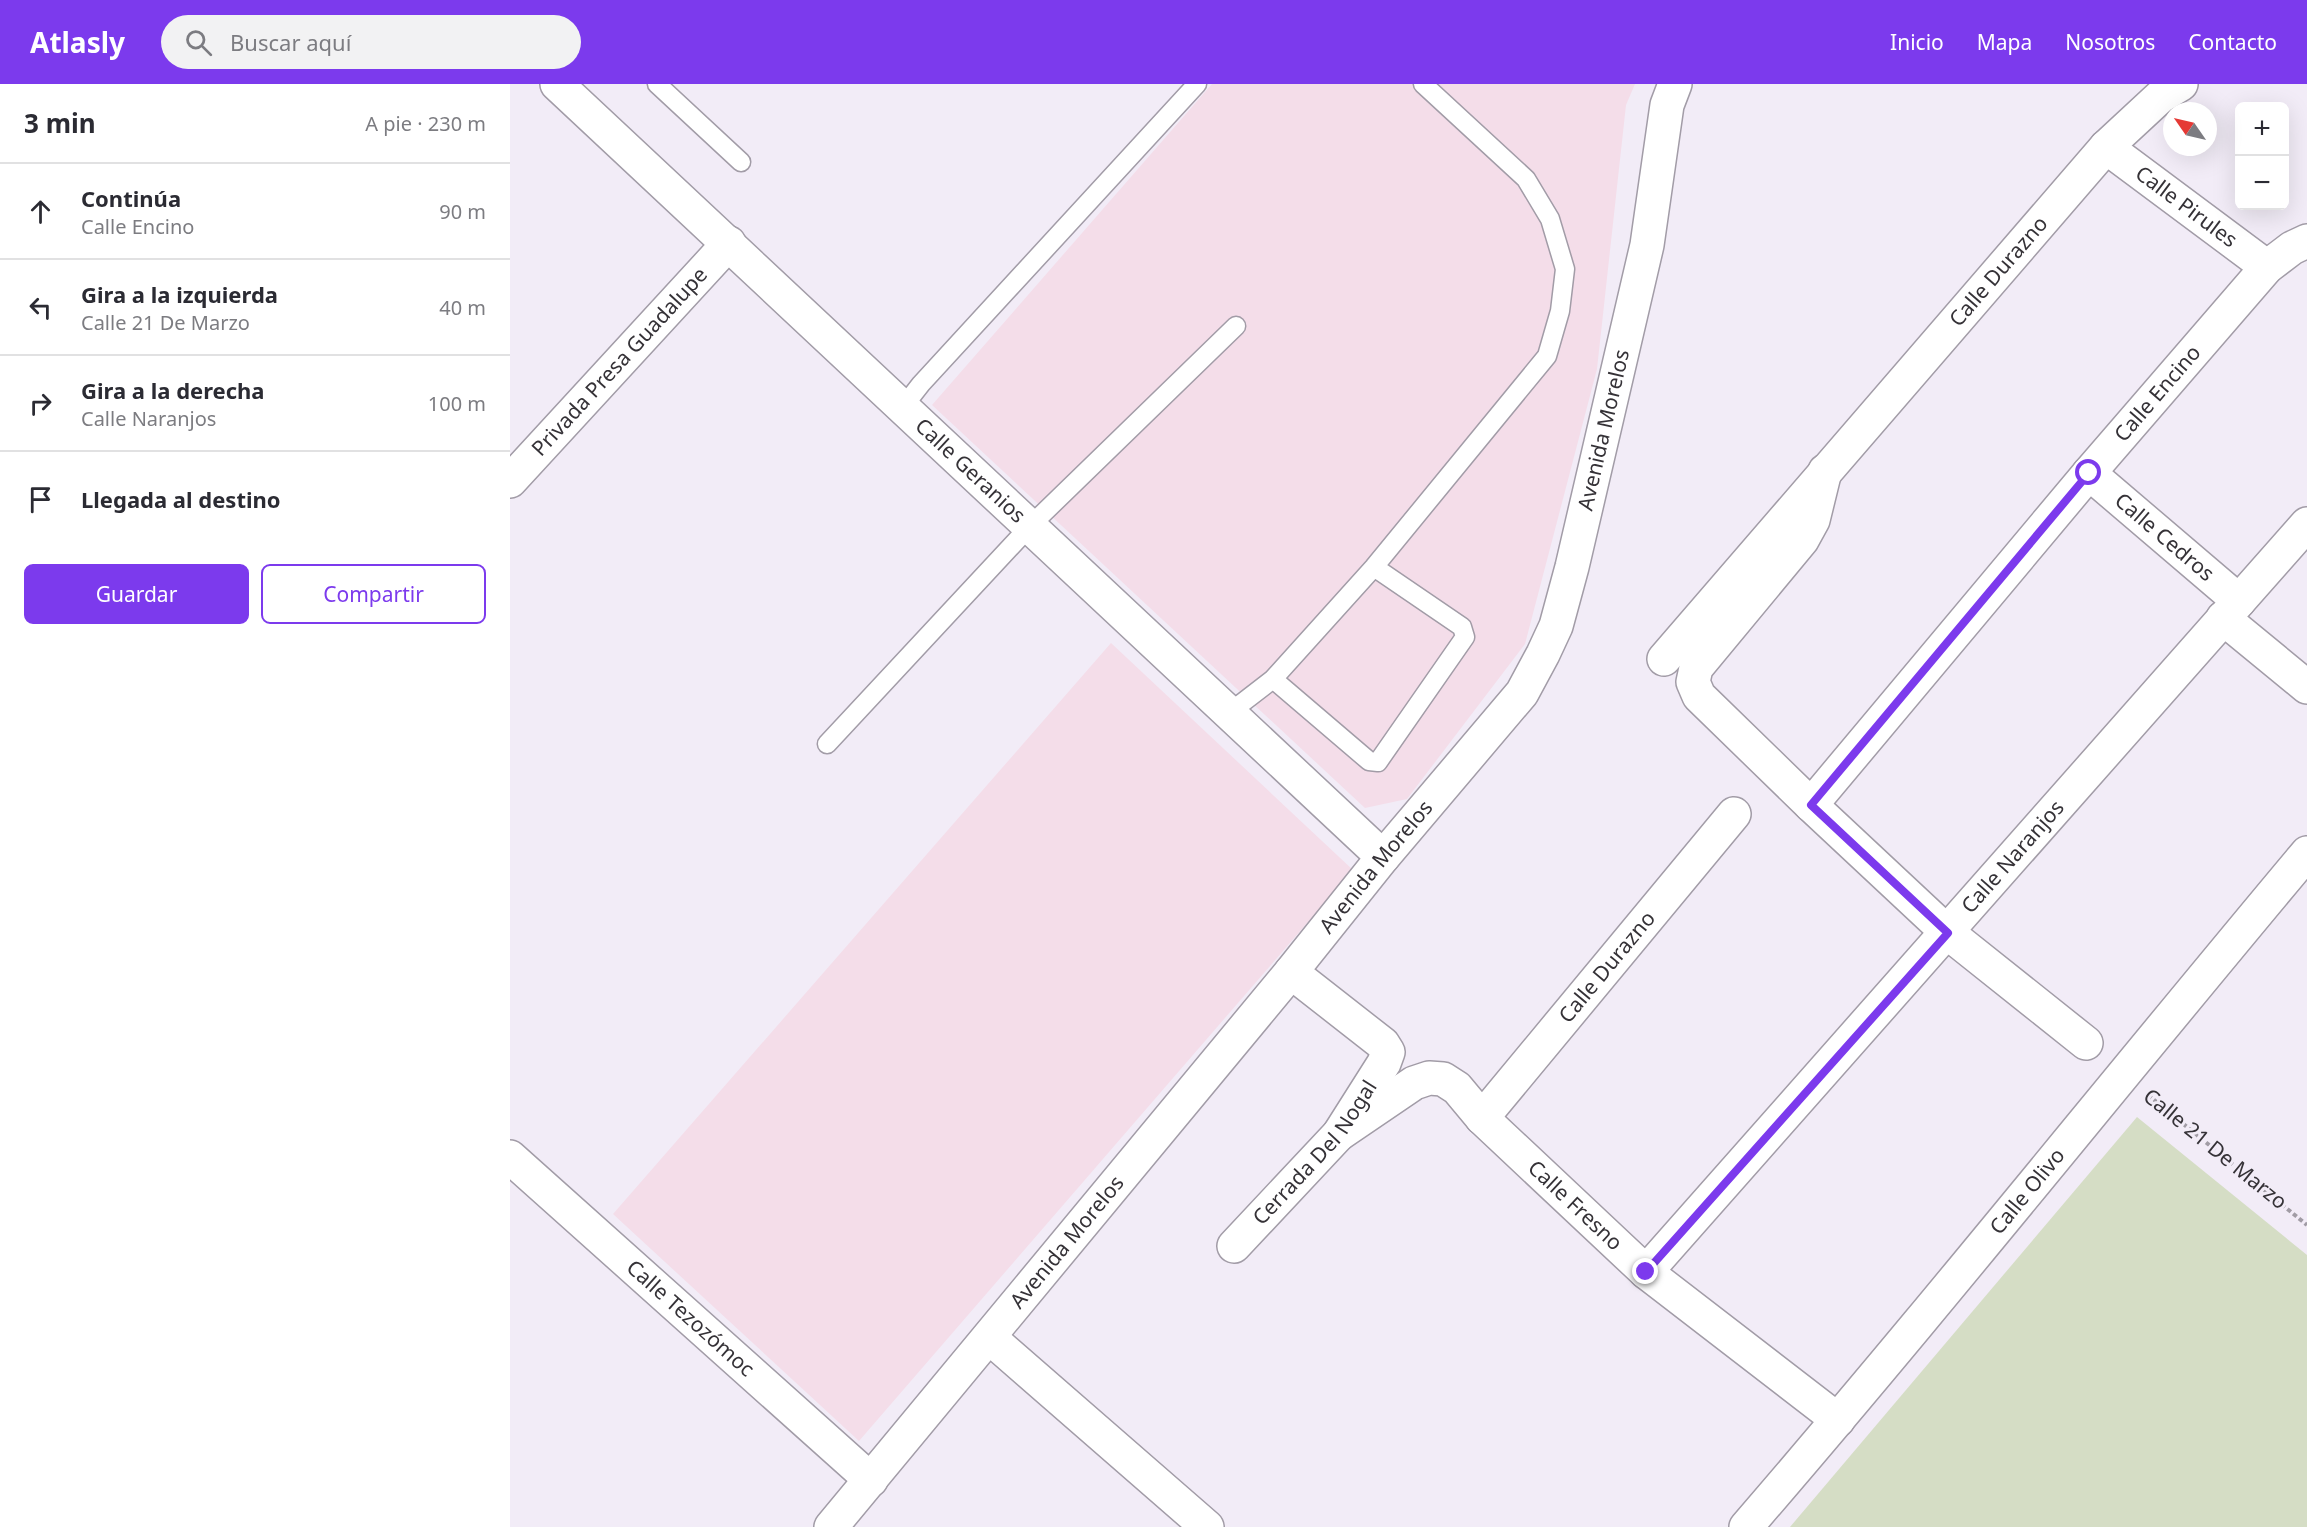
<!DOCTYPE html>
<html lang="es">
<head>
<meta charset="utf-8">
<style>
  :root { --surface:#fff; --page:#f2f2f3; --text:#2b2b33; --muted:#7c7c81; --line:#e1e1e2; --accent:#7c3aed }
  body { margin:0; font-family:"Noto Sans",sans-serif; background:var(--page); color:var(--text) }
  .controls { position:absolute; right:18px; top:18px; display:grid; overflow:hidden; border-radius:9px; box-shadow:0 6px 24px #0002 }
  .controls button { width:54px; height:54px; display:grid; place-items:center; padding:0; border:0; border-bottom:2px solid var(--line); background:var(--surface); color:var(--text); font:30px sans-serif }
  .compass { position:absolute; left:1653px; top:18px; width:54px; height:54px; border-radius:50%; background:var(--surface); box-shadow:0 6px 24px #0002; rotate:304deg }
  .stop { position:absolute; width:18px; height:18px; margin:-14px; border:4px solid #7c3aed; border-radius:50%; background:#fff }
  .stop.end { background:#7c3aed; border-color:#fff; box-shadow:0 2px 6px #0008 }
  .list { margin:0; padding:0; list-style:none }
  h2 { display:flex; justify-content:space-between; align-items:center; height:78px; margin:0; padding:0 24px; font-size:26px }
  h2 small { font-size:20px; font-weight:400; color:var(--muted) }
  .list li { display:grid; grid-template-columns:39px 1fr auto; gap:18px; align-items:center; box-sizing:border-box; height:96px; padding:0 24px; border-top:2px solid var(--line) }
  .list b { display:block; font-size:22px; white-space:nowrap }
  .list p { margin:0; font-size:20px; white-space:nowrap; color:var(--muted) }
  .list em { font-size:20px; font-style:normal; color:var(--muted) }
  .actions { display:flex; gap:12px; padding:18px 24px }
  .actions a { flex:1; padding:14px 0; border:2px solid var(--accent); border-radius:9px; text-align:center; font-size:21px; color:var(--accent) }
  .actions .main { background:var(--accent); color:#fff }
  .icon { flex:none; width:33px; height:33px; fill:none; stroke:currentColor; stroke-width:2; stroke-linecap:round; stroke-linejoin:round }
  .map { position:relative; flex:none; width:1797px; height:1443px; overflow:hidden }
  header { display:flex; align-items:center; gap:36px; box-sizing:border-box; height:84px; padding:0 30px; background:var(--accent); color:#fff }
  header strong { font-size:28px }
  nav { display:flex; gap:33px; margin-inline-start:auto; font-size:21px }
  .search { width:420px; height:54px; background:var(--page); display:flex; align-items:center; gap:15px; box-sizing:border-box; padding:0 21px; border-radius:33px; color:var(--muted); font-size:22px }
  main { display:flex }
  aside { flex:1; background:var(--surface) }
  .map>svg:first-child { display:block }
</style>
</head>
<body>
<header>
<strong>Atlasly</strong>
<div class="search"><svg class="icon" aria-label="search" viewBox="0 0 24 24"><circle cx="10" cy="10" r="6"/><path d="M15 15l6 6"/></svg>Buscar aquí</div>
<nav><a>Inicio</a><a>Mapa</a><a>Nosotros</a><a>Contacto</a></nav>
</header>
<main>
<aside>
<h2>3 min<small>A pie · 230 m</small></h2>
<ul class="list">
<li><svg class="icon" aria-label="ahead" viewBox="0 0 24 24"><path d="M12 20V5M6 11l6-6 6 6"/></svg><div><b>Continúa</b><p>Calle Encino</p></div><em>90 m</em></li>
<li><svg class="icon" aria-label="left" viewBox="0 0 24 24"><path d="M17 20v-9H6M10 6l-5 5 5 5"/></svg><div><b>Gira a la izquierda</b><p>Calle 21 De Marzo</p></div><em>40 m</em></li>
<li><svg class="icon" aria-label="right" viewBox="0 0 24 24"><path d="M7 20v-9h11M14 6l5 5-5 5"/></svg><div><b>Gira a la derecha</b><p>Calle Naranjos</p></div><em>100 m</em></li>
<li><svg class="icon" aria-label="arrive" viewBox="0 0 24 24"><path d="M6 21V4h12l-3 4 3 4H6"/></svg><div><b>Llegada al destino</b></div></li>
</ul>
<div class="actions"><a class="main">Guardar</a><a>Compartir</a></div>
</aside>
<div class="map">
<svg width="1797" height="1443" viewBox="0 0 1797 1443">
  <rect width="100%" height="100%" fill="#f2ecf7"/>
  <!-- industrial -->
  <path fill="#f4dde9" d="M 702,0 L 1125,0 L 1116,21 L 1087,285 L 1015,560 L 897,715 L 855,724 L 422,321 Z
    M 601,559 L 843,786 L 349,1357 L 103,1130 Z"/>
  <!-- green -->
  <path fill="#d5ddc5" d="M 1627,1033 L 1797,1171 L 1797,1443 L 1280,1443 Z"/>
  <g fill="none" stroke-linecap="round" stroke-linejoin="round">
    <defs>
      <path id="service" d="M 147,0 L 231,78
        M 393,323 L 411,300 L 687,0
        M 763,595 L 859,677 L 868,678 L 955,553 L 952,543 L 864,483
        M 719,629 L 763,595 L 864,483 L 1037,272 L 1050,227 L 1055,185 L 1040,135 L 1016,95 L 913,0
        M 317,660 L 520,442 L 726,242"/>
      <g id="minor">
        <path id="s1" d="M 47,0 L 873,773"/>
        <path id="s2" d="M 1596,63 L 1757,183"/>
        <path d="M 1315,387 L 1303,436 L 1292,456 L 1186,584 L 1183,598 L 1189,612 L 1301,721 L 1438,849 L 1576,959"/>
        <path id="s3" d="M 1579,389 L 1729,517"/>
        <path id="s4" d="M 0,397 L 219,159"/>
        <path d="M 1713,534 L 1797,603"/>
        <path id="s5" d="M 1154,575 L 1596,63 L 1651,12 L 1671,0"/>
        <path id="s6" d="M 1301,721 L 1579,389 L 1757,183 L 1782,164 L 1797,157"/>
        <path id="s7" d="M 972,1034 L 1224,730"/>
        <path id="s8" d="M 829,1050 L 904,999 L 919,994 L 933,995 L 947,1004 L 972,1034 L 1136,1188 L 1328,1336"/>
        <path id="s9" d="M 0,1073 L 361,1396"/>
        <path id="s10" d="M 724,1162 L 829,1050 L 874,979 L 878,968 L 873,960 L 781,888"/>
        <path id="s11" d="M 1136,1188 L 1797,440"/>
        <path d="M 479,1253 L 697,1443"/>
        <path id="s12" d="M 1236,1443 C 1427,1222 1609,993 1797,769"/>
      </g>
      <g id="secondary">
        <path id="s13" d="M 321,1443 L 781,888 L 873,773 L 1012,609 L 1033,570 L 1046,542 L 1062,483 L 1137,161 L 1157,21 L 1165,0"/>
      </g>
    </defs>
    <!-- service casing -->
    <use href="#service" stroke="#a29ca7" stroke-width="21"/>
    <!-- minor casing -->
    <use href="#minor" stroke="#a29ca7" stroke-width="36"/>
    <!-- secondary casing -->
    <use href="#secondary" stroke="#a29ca7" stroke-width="36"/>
    <!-- path -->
    <path stroke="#a19ca5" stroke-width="4" stroke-dasharray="4.5 3" stroke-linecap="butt" d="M 1638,1011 L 1797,1141"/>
    <!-- service -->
    <use href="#service" stroke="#fff" stroke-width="18"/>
    <!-- minor -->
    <use href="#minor" stroke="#fff" stroke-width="33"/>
    <!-- secondary -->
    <use href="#secondary" stroke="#fff" stroke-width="33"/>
  </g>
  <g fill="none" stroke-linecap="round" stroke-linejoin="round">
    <!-- route -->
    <path stroke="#7c3aed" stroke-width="8" d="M 1136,1188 L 1438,849 L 1301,721 L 1579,389"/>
  </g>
  <g text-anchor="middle" stroke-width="6" stroke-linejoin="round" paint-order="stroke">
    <!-- street labels -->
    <g font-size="21" fill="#353237" stroke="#f2ecf7">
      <text dy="7" stroke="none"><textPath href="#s2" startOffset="100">Calle Pirules</textPath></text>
      <text dy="7" stroke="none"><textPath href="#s5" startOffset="512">Calle Durazno</textPath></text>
      <text dy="7" stroke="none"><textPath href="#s4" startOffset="162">Privada Presa Guadalupe</textPath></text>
      <text dy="7" stroke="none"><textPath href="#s6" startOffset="538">Calle Encino</textPath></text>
      <text dy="7" stroke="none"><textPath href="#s13" startOffset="1360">Avenida Morelos</textPath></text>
      <text dy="7" stroke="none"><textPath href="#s1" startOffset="566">Calle Geranios</textPath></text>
      <text dy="7" stroke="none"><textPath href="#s3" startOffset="99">Calle Cedros</textPath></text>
      <text dy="7" stroke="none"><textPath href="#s11" startOffset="554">Calle Naranjos</textPath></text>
      <text dy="7" stroke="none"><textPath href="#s13" startOffset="856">Avenida Morelos</textPath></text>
      <text dy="7" stroke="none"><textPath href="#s7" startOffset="196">Calle Durazno</textPath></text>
      <text transform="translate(1705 1065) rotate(39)" y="7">Calle 21 De Marzo</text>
      <text dy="7" stroke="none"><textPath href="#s10" startOffset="124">Cerrada Del Nogal</textPath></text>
      <text dy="7" stroke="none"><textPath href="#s12" startOffset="438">Calle Olivo</textPath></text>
      <text dy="7" stroke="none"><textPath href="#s8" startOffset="304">Calle Fresno</textPath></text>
      <text dy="7" stroke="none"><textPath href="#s13" startOffset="370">Avenida Morelos</textPath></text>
      <text dy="7" stroke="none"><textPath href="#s9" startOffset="242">Calle Tezozómoc</textPath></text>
    </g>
  </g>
</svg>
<div class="controls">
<button>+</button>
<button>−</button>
</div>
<svg class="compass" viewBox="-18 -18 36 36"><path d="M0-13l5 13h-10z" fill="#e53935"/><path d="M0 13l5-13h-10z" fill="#7c7c81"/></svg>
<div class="stop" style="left:1579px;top:389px"></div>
<div class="stop end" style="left:1136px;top:1188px"></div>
</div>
</main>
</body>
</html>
